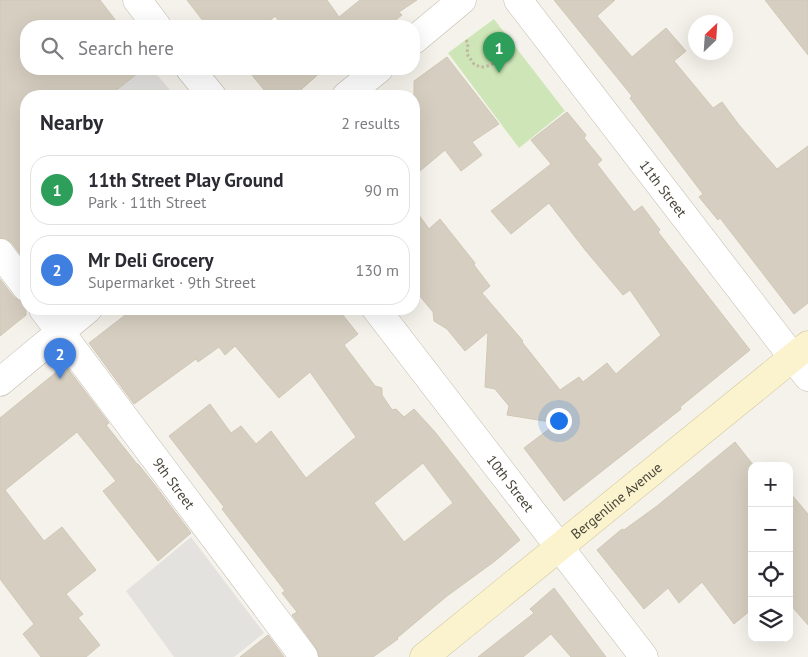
<!DOCTYPE html>
<html lang="en">
<head>
<meta charset="utf-8">
<style>
  :root { --surface:#fff; --page:#f2f2f3; --text:#2b2b33; --muted:#7c7c81; --line:#e1e1e2; --accent:#7c3aed }
  body { margin:0; font-family:"PT Sans",sans-serif; background:var(--page); color:var(--text) }
  .controls { position:absolute; right:15px; bottom:15px; display:grid; overflow:hidden; border-radius:10px; box-shadow:0 5px 20px #0002 }
  .controls button { width:45px; height:45px; display:grid; place-items:center; padding:0; border:0; border-bottom:1px solid var(--line); background:var(--surface); color:var(--text); font:25px sans-serif }
  .compass { position:absolute; left:688px; top:15px; width:45px; height:45px; border-radius:50%; background:var(--surface); box-shadow:0 5px 20px #0002; rotate:25deg }
  .you { position:absolute; left:558px; top:420px; width:18px; height:18px; margin:-12px; border:4px solid #fff; border-radius:50%; background:#1a73e8; box-shadow:0 0 0 8px #1a73e833 }
  .badge { display:grid; place-items:center; width:32px; height:32px; border-radius:50%; background:var(--accent); color:#fff; font-size:16px; font-weight:700 }
  .pin { position:absolute; translate:-50% -41px; filter:drop-shadow(0 1px 2px #0008) }
  .pin::after { content:''; position:absolute; top:26px; width:18px; height:15px; background:inherit; clip-path:polygon(0 0,100% 0,50% 100%) }
  .list { margin:0; padding:0; list-style:none }
  h2 { display:flex; justify-content:space-between; align-items:center; height:65px; margin:0; padding:0 20px; font-size:21px }
  h2 small { font-size:16px; font-weight:400; color:var(--muted) }
  .list li { display:grid; grid-template-columns:32px 1fr auto; gap:15px; align-items:center; box-sizing:border-box; height:70px; margin:0 10px 10px; padding:0 10px; border:1px solid var(--line); border-radius:20px }
  .list b { display:block; font-size:19px; white-space:nowrap }
  .list p { margin:0; font-size:16px; white-space:nowrap; color:var(--muted) }
  .list em { font-size:16px; font-style:normal; color:var(--muted) }
  .icon { flex:none; width:28px; height:28px; fill:none; stroke:currentColor; stroke-width:2; stroke-linecap:round; stroke-linejoin:round }
  .map { position:relative; flex:none; width:808px; height:657px; overflow:hidden }
  .search { position:absolute; background:var(--surface); box-shadow:0 5px 20px #0002; left:20px; top:20px; width:400px; height:55px; display:flex; align-items:center; gap:12px; box-sizing:border-box; padding:0 18px; border-radius:20px; color:var(--muted); font-size:19px }
  .panel { position:absolute; background:var(--surface); box-shadow:0 5px 20px #0002; left:20px; top:90px; width:400px; height:225px; border-radius:20px }
  .map>svg:first-child { display:block }
</style>
</head>
<body>
<div class="map">
<svg width="808" height="657" viewBox="0 0 808 657">
  <rect width="100%" height="100%" fill="#f5f2eb"/>
  <!-- green -->
  <path fill="#cee6b7" d="M 494,19 L 565,111 L 519,148 L 448,53 Z"/>
  <!-- parking -->
  <path fill="#e4e2df" d="M 143,69 L 152,69 L 175,96 L 109,96 Z
    M 191,537 L 264,633 L 234,657 L 174,657 L 126,591 Z"/>
  <!-- building -->
  <path fill="#d6cfc1" stroke="#d0c7b5" fill-rule="evenodd" d="M 0,0 L 100,0 L 120,26 L 26,26 L 26,69 L 143,69 L 109,96 L 26,96 L 26,262 L 12,243 L 6,239 L 0,238 Z
    M 187,0 L 327,0 L 339,17 L 360,0 L 417,0 L 399,12 L 402,15 L 388,26 L 283,26 L 275,16 L 264,26 L 207,26 Z
    M 554,0 L 615,0 L 597,16 L 632,57 L 666,28 L 686,51 L 674,61 L 713,108 L 722,102 L 739,125 L 777,169 L 808,146 L 808,303 L 794,314 L 720,218 L 718,220 L 699,197 L 703,194 L 630,98 L 632,96 Z
    M 765,0 L 808,0 L 808,55 Z
    M 447,57 L 499,124 L 472,142 L 482,155 L 461,171 L 445,150 L 414,176 L 414,81 Z
    M 247,69 L 324,69 L 294,96 L 269,96 Z
    M 567,112 L 586,135 L 584,138 L 602,160 L 597,164 L 634,212 L 642,206 L 660,230 L 658,232 L 750,350 L 680,407 L 681,409 L 564,501 L 524,448 L 557,423 L 507,415 L 509,406 L 495,389 L 485,387 L 488,332 L 465,351 L 447,329 L 434,321 L 433,312 L 414,289 L 414,208 L 429,229 L 440,219 L 475,263 L 474,265 L 490,286 L 482,293 L 523,341 L 522,342 L 560,390 L 579,377 L 583,382 L 607,363 L 616,374 L 661,335 L 630,290 L 623,295 L 586,251 L 549,203 L 511,234 L 491,211 L 551,164 L 531,140 Z
    M 0,279 L 14,297 L 20,301 L 26,302 L 26,315 L 0,336 Z
    M 133,309 L 338,309 L 358,334 L 344,345 L 375,386 L 382,388 L 382,395 L 392,410 L 396,409 L 404,417 L 414,409 L 435,432 L 520,540 L 495,561 L 447,596 L 397,638 L 398,639 L 373,657 L 319,657 L 316,648 L 292,615 L 297,612 L 282,593 L 285,591 L 222,509 L 224,507 L 169,436 L 210,404 L 231,433 L 241,426 L 256,444 L 271,431 L 306,478 L 356,437 L 310,372 L 279,398 L 235,346 L 225,355 L 219,347 L 198,362 L 196,359 L 134,404 L 89,343 ZM 423,463 L 453,503 L 404,542 L 374,503 Z
    M 65,365 L 109,423 L 106,425 L 137,464 L 138,464 L 154,484 L 191,533 L 158,561 L 103,491 L 116,481 L 77,432 L 5,490 L 44,541 L 62,527 L 96,570 L 66,594 L 83,614 L 78,618 L 100,645 L 86,657 L 41,657 L 23,634 L 34,624 L 0,579 L 0,418 Z
    M 735,442 L 754,466 L 752,466 L 752,609 L 734,624 L 702,582 L 679,603 L 668,588 L 644,609 L 597,550 L 622,529 L 624,530 L 657,506 Z
    M 791,494 L 808,514 L 808,625 L 789,603 L 789,495 Z
    M 554,588 L 606,657 L 571,657 L 551,634 L 523,657 L 478,657 L 534,613 L 530,609 Z
    M 268,635 L 284,657 L 240,657 Z"/>
  <g fill="none" stroke-linecap="round" stroke-linejoin="round">
    <defs>
      <g id="street">
        <path d="M 137,0 L 157,26"/>
        <path id="s1" d="M 518,0 L 808,377"/>
        <path d="M 414,40 L 462,0"/>
        <path d="M 190,69 L 212,96"/>
        <path d="M 346,96 L 379,69"/>
        <path d="M 0,253 L 26,287"/>
        <path id="s2" d="M 43,309 L 304,657"/>
        <path id="s3" d="M 376,309 L 644,657"/>
        <path d="M 0,382 L 88,309"/>
      </g>
      <g id="secondary">
        <path id="s4" d="M 424,657 L 808,345"/>
      </g>
    </defs>
    <!-- street casing -->
    <use href="#street" stroke="#c0bbae" stroke-width="29"/>
    <!-- secondary casing -->
    <use href="#secondary" stroke="#d1c79e" stroke-width="29"/>
    <!-- path -->
    <path stroke="#c0b7a0" stroke-width="3" stroke-dasharray="2.5 2.5" stroke-linecap="butt" d="M 466,40 L 468,43 L 467,54 L 474,64 L 480,67 C 488,67 496,64 499,56 L 493,53 L 490,54"/>
    <!-- street -->
    <use href="#street" stroke="#fff" stroke-width="28"/>
    <!-- secondary -->
    <use href="#secondary" stroke="#fbf3ce" stroke-width="28"/>
  </g>
  <g text-anchor="middle" stroke-width="4" stroke-linejoin="round" paint-order="stroke">
    <!-- street labels -->
    <g font-size="14" fill="#484439" stroke="#fff">
      <text dy="5" stroke="none"><textPath href="#s1" startOffset="238">11th Street</textPath></text>
      <text dy="5" stroke="none"><textPath href="#s2" startOffset="218">9th Street</textPath></text>
      <text dy="5" stroke="none"><textPath href="#s3" startOffset="220">10th Street</textPath></text>
      <text dy="5" stroke="none"><textPath href="#s4" startOffset="248">Bergenline Avenue</textPath></text>
    </g>
  </g>
</svg>
<div class="controls">
<button>+</button>
<button>−</button>
<button><svg class="icon" aria-label="locate" viewBox="0 0 24 24"><circle cx="12" cy="12" r="6"/><path d="M12 2v4M12 18v4M2 12h4M18 12h4"/></svg></button>
<button><svg class="icon" aria-label="layers" viewBox="0 0 24 24"><path d="M12 4l9 5-9 5-9-5zM3 14l9 5 9-5"/></svg></button>
</div>
<svg class="compass" viewBox="-18 -18 36 36"><path d="M0-13l5 13h-10z" fill="#e53935"/><path d="M0 13l5-13h-10z" fill="#7c7c81"/></svg>
<div class="you"></div>
<div class="pin badge" style="left:499px;top:73px;background:#2e9e5b">1</div>
<div class="pin badge" style="left:60px;top:379px;background:#3f7fe0">2</div>
<div class="search"><svg class="icon" aria-label="search" viewBox="0 0 24 24"><circle cx="10" cy="10" r="6"/><path d="M15 15l6 6"/></svg>Search here</div>
<section class="panel">
<h2>Nearby<small>2 results</small></h2>
<ul class="list">
<li><span class="badge" style="background:#2e9e5b">1</span><div><b>11th Street Play Ground</b><p>Park · 11th Street</p></div><em>90 m</em></li>
<li><span class="badge" style="background:#3f7fe0">2</span><div><b>Mr Deli Grocery</b><p>Supermarket · 9th Street</p></div><em>130 m</em></li>
</ul>
</section>
</div>
</body>
</html>
